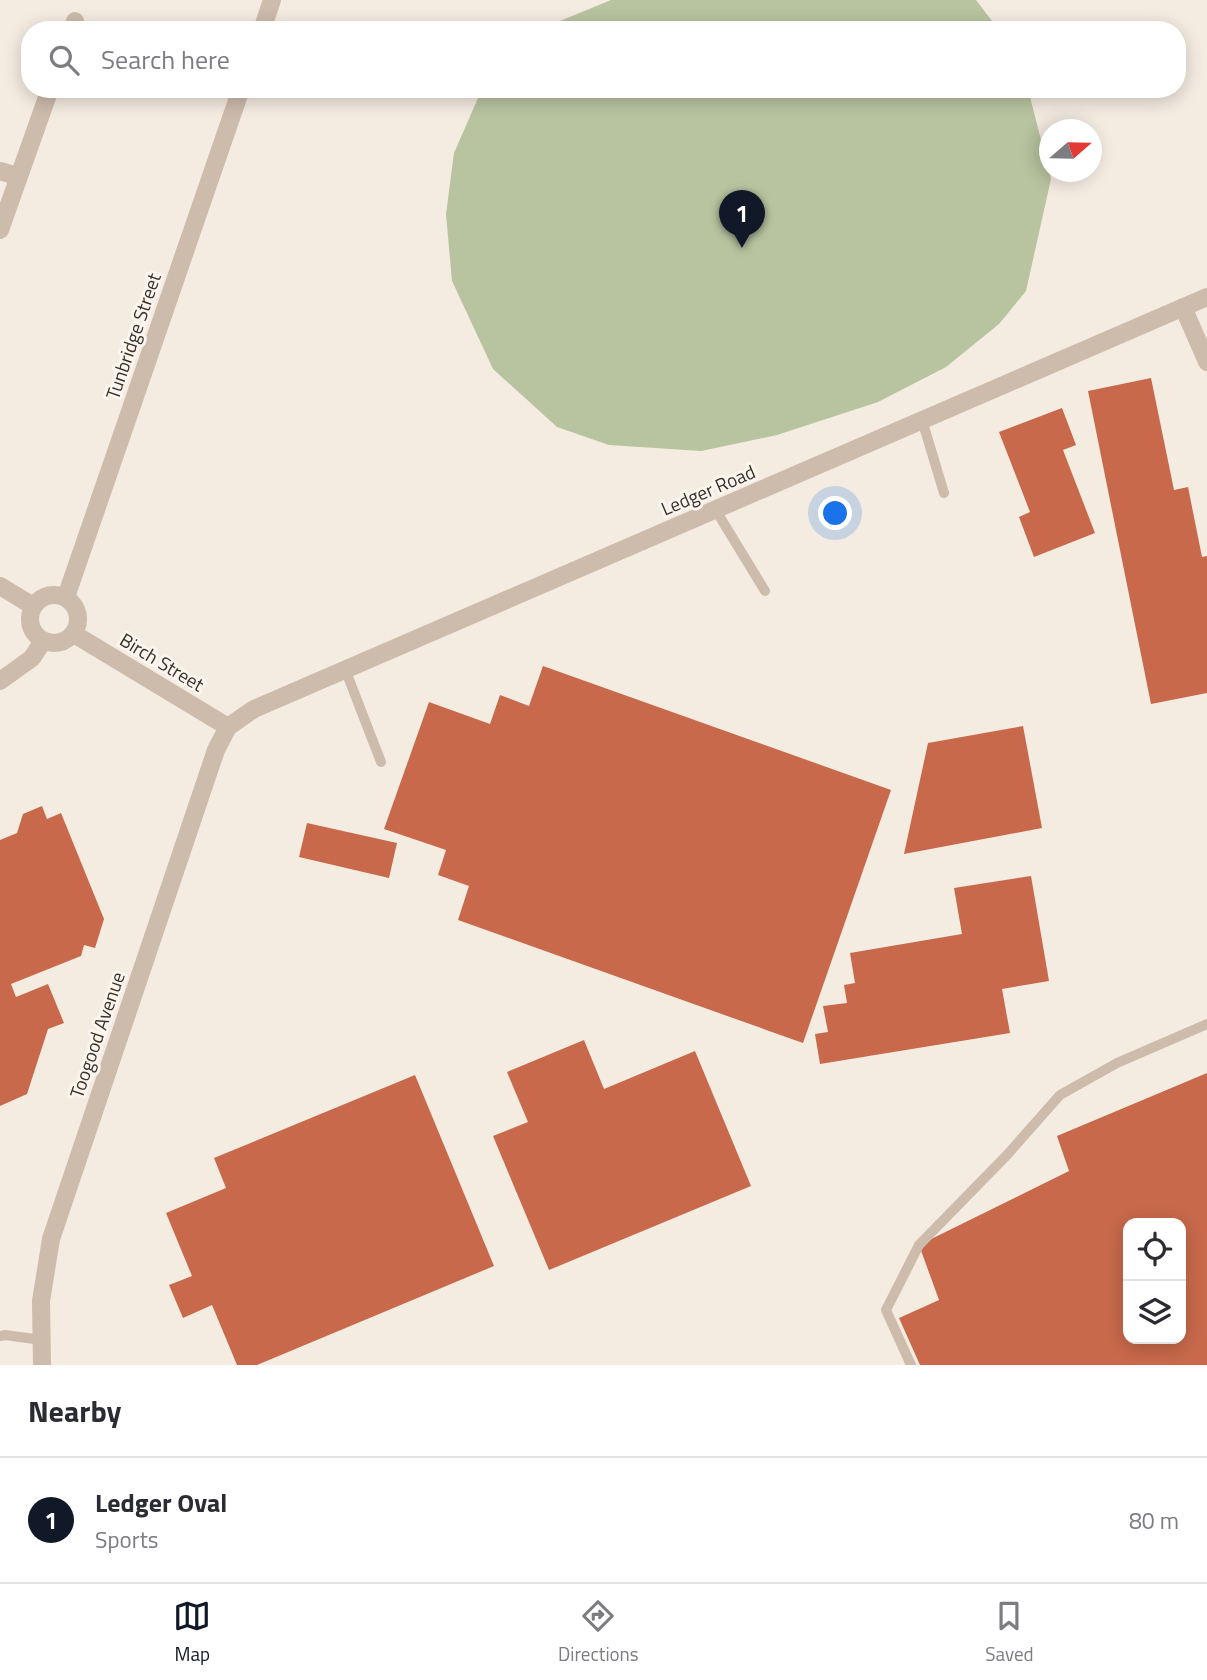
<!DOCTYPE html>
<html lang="en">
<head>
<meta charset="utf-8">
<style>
  :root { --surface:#fff; --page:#f2f2f3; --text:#2b2b33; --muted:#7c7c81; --line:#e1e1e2; --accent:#111827 }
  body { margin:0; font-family:"Titillium Web",sans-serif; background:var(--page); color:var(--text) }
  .controls { position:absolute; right:21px; bottom:21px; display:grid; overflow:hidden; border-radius:14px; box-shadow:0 4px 18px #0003 }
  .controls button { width:63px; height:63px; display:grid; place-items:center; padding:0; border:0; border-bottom:2px solid var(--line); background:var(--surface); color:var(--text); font:35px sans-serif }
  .compass { position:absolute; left:1039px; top:119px; width:63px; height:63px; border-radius:50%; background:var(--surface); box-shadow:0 4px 18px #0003; rotate:70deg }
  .you { position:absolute; left:836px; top:514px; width:24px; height:24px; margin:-18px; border:5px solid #fff; border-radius:50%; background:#1a73e8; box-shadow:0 0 0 10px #1a73e833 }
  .badge { display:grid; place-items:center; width:46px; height:46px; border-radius:50%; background:var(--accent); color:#fff; font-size:23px; font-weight:700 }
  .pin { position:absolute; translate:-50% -58px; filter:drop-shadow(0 2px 4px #0008) }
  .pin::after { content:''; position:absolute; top:37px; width:24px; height:21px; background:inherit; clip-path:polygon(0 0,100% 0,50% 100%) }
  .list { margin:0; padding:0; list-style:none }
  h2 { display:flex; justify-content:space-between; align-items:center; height:91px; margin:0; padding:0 28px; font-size:30px }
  h2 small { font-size:23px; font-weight:400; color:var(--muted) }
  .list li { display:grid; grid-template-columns:46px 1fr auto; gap:21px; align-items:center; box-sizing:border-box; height:126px; padding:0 28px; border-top:2px solid var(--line) }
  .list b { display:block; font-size:26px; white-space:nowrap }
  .list p { margin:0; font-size:23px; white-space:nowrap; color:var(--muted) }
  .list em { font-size:23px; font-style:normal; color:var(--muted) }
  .icon { flex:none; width:38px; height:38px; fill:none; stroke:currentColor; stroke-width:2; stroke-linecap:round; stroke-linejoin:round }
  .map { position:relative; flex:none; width:1207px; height:1365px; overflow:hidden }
  .search { position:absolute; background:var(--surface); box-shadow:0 4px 18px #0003; left:21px; right:21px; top:21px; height:77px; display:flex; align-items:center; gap:18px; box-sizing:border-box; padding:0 24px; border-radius:28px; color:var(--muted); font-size:26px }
  .sheet { height:217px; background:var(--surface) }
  nav { display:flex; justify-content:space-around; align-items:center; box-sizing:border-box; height:98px; border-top:2px solid var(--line); background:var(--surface); font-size:19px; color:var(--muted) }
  nav a { display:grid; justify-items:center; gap:4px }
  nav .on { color:var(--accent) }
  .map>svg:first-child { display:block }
</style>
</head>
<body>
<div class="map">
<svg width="1207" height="1365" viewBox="0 0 1207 1365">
  <rect width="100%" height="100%" fill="#f4ebe1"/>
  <!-- green -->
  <path fill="#b8c4a0" d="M 611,0 L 976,0 L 999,30 L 538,30 Z
    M 482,89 L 1028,89 L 1051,179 L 1026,291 L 999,324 L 946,367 L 878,402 L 777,435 L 701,451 L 609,445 L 557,427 L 493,369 L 452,281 L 446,214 L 454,153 Z"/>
  <!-- building -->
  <path fill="#c8694b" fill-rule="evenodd" d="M 1151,378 L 1174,490 L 1188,487 L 1202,557 L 1207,556 L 1207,693 L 1151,704 L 1088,391 Z
    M 1062,408 L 1076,445 L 1063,450 L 1095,533 L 1034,557 L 1019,517 L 1030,512 L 999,432 Z
    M 543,666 L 891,790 L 803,1043 L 458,920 L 469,886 L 438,875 L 446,850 L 384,829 L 429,702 L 490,724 L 500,695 L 529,706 Z
    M 1023,726 L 1042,828 L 904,854 L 928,743 Z
    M 42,806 L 47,819 L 61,813 L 104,919 L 95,948 L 84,945 L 81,956 L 11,984 L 16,997 L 48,984 L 64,1023 L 48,1029 L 27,1094 L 0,1106 L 0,840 L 17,833 L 23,814 Z
    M 307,823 L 397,843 L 389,878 L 299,857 Z
    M 1031,876 L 1049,981 L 1002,989 L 1010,1033 L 820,1064 L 815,1034 L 828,1032 L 823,1006 L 847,1003 L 844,985 L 855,983 L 850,953 L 962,934 L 954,888 Z
    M 584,1040 L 604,1089 L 695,1051 L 751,1186 L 549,1270 L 493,1136 L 528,1122 L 507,1072 Z
    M 1207,1073 L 1207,1365 L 920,1365 L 899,1318 L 939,1300 L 919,1245 L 1069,1171 L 1057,1136 ZM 1128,1223 L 1181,1223 L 1181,1339 L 1128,1339 Z
    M 415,1075 L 494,1266 L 257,1365 L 237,1365 L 212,1305 L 183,1318 L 169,1285 L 192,1276 L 166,1213 L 226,1188 L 214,1158 Z"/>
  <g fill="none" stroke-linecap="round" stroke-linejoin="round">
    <!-- service -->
    <path stroke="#cdbbac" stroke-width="10" d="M 922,420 L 944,493
      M 715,509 L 765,591
      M 345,669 L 381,762
      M 0,1336 L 5,1335 L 42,1340
      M 911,1365 L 886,1310 L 919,1245 L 1007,1155 L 1060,1095 L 1117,1063 L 1207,1024"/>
    <!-- minor -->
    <path stroke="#cdbbac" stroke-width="18" d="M 72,30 L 75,21
      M 262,30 L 272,0
      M 0,171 L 17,176
      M 0,230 L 50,89
      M 1183,307 L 1207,362
      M 0,586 L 33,606
      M30 619a24 24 0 1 1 48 0a24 24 0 1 1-48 0Z
      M 66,597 L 241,89
      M 74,634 L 228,727
      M 0,681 L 32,658 L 43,641
      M 42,1365 L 41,1301 L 51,1239 L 216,750 L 228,727 L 254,709 L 1207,297"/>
  </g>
  <g text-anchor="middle" stroke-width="6" stroke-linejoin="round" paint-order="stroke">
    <!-- street labels -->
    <g font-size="19" fill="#3b302b" stroke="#fbf5ee">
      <text transform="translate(133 336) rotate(-71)" y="7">Tunbridge Street</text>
      <text transform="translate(708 490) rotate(-23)" y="7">Ledger Road</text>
      <text transform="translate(162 662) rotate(31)" y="7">Birch Street</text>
      <text transform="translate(97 1035) rotate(-71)" y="7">Toogood Avenue</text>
    </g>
  </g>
</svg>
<div class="controls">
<button><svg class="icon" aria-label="locate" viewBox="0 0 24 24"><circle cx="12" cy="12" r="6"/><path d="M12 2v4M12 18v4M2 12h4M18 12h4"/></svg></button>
<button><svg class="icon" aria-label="layers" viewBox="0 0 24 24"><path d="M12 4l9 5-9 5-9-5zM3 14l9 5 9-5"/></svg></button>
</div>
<svg class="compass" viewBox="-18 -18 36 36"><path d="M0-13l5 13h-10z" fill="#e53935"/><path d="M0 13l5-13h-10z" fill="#7c7c81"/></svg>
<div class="you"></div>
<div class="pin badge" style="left:742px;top:248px">1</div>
<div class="search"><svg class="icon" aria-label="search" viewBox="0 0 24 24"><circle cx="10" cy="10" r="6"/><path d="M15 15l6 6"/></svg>Search here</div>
</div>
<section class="sheet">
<h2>Nearby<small></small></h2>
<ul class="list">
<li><span class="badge">1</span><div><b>Ledger Oval</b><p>Sports</p></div><em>80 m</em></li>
</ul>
</section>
<nav>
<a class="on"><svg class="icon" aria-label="map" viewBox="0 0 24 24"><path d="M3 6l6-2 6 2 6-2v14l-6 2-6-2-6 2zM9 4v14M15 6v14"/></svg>Map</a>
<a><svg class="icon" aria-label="directions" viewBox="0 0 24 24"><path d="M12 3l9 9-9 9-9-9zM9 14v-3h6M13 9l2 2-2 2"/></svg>Directions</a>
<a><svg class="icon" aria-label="saved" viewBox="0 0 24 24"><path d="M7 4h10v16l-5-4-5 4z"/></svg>Saved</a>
</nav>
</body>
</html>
